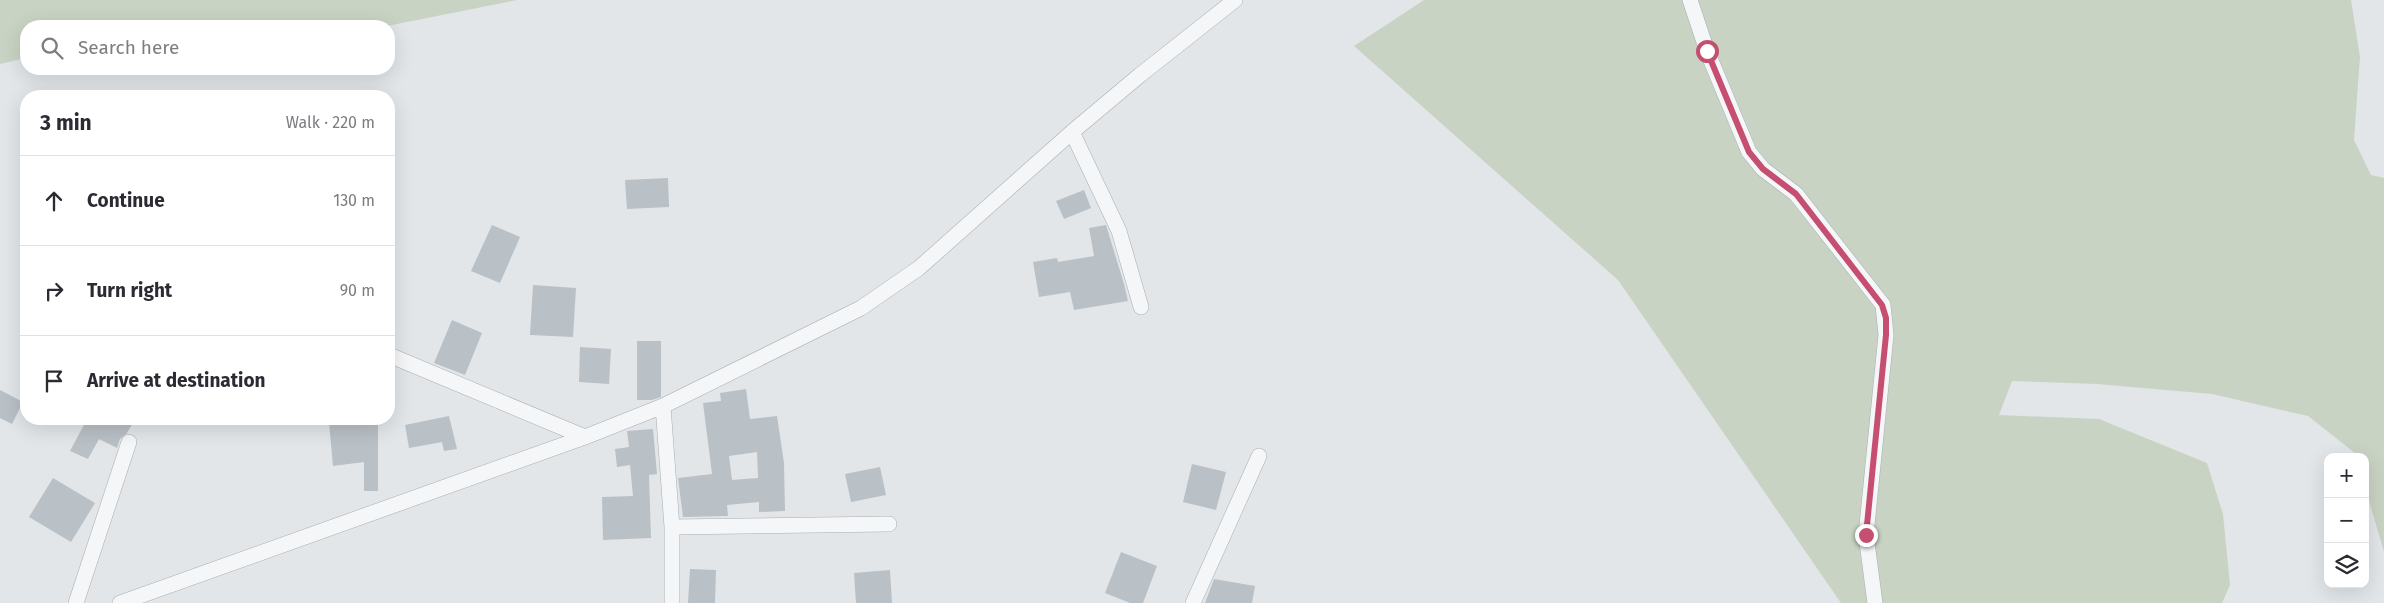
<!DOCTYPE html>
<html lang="en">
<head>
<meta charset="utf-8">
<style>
  :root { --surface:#fff; --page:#f2f2f3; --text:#2b2b33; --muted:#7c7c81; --line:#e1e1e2 }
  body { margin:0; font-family:"Fira Sans",sans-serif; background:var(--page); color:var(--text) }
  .controls { position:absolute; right:15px; bottom:15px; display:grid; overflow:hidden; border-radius:10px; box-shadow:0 5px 20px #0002 }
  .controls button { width:45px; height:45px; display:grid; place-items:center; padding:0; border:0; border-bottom:1px solid var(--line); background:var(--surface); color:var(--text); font:25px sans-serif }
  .stop { position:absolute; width:15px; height:15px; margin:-11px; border:4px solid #c64f71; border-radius:50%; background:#fff }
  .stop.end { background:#c64f71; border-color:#fff; box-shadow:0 1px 5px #0008 }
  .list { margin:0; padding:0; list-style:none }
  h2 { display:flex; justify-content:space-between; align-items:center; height:65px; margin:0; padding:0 20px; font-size:21px }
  h2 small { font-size:16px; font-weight:400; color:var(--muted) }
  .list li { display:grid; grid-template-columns:32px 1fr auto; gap:15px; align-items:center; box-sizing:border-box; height:90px; padding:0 20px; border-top:1px solid var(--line) }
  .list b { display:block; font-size:19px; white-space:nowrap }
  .list em { font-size:16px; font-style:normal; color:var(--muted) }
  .icon { flex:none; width:28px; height:28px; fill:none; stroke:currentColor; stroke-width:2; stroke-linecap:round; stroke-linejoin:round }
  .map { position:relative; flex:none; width:2384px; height:603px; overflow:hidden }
  .search { position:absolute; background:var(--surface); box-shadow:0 5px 20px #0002; left:20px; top:20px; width:375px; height:55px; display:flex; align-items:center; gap:12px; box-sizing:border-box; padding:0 18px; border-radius:20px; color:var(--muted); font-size:19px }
  .panel { position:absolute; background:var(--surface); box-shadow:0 5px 20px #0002; left:20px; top:90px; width:375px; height:335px; border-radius:20px }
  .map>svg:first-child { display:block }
</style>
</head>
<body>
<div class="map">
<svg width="2384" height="603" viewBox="0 0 2384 603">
  <rect width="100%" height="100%" fill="#e2e6e9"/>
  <!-- green -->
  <path fill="#c9d3c3" d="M 0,0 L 517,0 L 387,26 L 26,26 L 26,58 L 0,64 Z
    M 1424,0 L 2351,0 L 2360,57 L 2354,140 L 2371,175 L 2384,178 L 2384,552 L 2365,487 L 2365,457 L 2356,457 L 2355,453 L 2308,416 L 2212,394 L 2097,384 L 2012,381 L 1999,415 L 2099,419 L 2207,463 L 2223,514 L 2230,585 L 2222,603 L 1841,603 L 1618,280 L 1354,46 Z"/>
  <!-- building -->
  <path fill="#b9c0c6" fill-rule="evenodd" d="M 668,178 L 669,207 L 627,209 L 625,180 Z
    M 1084,190 L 1091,208 L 1064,219 L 1056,201 Z
    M 492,225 L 520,237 L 500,283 L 471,271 Z
    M 1106,225 L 1124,284 L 1128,301 L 1074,310 L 1070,292 L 1039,297 L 1033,262 L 1057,258 L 1058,262 L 1094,256 L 1089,228 Z
    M 533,285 L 576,288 L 573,337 L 530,335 Z
    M 452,320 L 482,333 L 465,375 L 434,363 Z
    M 637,341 L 661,341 L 661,397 L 652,400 L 637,400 Z
    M 580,347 L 611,349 L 609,384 L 579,382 Z
    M 746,389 L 750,419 L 777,416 L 784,463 L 785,511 L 759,512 L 759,502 L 727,505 L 728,516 L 683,517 L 678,478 L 712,474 L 703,403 L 721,401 L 720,393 ZM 757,452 L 758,478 L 732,480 L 729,456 Z
    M 0,390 L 23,402 L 12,424 L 0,418 Z
    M 449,416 L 457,449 L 444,451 L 442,442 L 409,448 L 405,425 Z
    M 87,419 L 135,419 L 127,433 L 120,439 L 117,448 L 99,439 L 88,459 L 70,451 Z
    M 364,419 L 378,419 L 378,491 L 364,491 L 364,462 L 333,466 L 329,422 Z
    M 653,429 L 657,474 L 649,475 L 651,538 L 603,540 L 602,497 L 633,496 L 630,465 L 617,467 L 615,449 L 629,447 L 627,431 Z
    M 1192,464 L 1226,472 L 1216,510 L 1183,502 Z
    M 880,467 L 886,495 L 851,502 L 845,474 Z
    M 53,478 L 95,503 L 71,542 L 29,517 Z
    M 1121,552 L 1157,566 L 1143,603 L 1130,603 L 1105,593 Z
    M 690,569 L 716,570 L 715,603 L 688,603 Z
    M 890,570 L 892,603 L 856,603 L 854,573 Z
    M 1214,579 L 1255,586 L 1252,603 L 1205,603 Z"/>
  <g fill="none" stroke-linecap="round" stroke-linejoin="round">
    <defs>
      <path id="street" d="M 1690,0 L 1707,51 L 1749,152 L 1763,169 L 1796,194 L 1883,305 L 1886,335 L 1866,535 L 1875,603
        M 1072,132 L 1119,231 L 1141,307
        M 389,355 L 585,437
        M 663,406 L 672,527 L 672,603
        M 672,527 L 889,524
        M 76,603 L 129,442
        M 120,603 L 585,437 L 663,406 L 861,308 L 919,268 L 1072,132 L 1140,75 L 1235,0
        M 1193,603 L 1259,456"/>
    </defs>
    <!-- street casing -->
    <use href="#street" stroke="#a7aeb3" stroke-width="16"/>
    <!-- street -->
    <use href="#street" stroke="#f4f6f8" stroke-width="15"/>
  </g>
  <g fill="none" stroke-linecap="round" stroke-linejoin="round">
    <!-- route -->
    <path stroke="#c64f71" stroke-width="6" d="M 1707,51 L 1749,152 L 1763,169 L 1796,194 L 1882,305 L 1886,318 L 1886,335 L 1866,535"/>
  </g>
</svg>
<div class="controls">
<button>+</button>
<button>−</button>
<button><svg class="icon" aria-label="layers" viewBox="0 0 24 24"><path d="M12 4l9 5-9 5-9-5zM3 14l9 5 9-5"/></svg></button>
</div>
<div class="stop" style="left:1707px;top:51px"></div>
<div class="stop end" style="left:1866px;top:535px"></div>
<div class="search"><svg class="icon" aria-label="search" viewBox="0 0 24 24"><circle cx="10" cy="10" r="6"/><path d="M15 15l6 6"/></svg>Search here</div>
<section class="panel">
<h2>3 min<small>Walk · 220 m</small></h2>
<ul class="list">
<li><svg class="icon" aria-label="ahead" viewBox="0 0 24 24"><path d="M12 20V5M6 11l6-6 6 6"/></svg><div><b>Continue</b></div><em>130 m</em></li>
<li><svg class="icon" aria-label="right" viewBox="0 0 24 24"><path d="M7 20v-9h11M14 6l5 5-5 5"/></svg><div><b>Turn right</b></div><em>90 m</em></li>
<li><svg class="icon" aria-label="arrive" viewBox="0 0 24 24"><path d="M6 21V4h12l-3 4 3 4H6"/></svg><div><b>Arrive at destination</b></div></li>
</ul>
</section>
</div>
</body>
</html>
